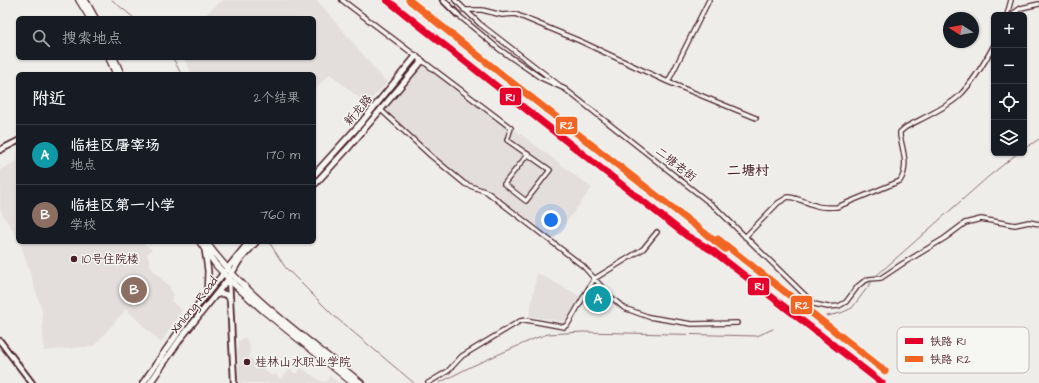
<!DOCTYPE html>
<html lang="zh">
<head>
<meta charset="utf-8">
<style>
  :root { --surface:#171b24; --page:#20242c; --text:#f1f3f6; --muted:#9ea1a6; --line:#363941; --accent:#2563eb }
  body { margin:0; font-family:"Architects Daughter","LXGW WenKai TC",sans-serif; background:var(--page); color:var(--text) }
  .controls { position:absolute; right:12px; top:12px; display:grid; overflow:hidden; border-radius:6px; box-shadow:0 1px 3px #0004 }
  .controls button { width:36px; height:36px; display:grid; place-items:center; padding:0; border:0; border-bottom:1px solid var(--line); background:var(--surface); color:var(--text); font:20px sans-serif }
  .compass { position:absolute; left:943px; top:12px; width:36px; height:36px; border-radius:50%; background:var(--surface); box-shadow:0 1px 3px #0004; rotate:281deg }
  .you { position:absolute; left:551px; top:220px; width:14px; height:14px; margin:-10px; border:3px solid #fff; border-radius:50%; background:#1a73e8; box-shadow:0 0 0 6px #1a73e833 }
  .badge { display:grid; place-items:center; width:26px; height:26px; border-radius:50%; background:var(--accent); color:#fff; font-size:13px; font-weight:700 }
  .pin { position:absolute; translate:-50% -50%; border:2px solid #fff; box-shadow:0 1px 4px #0006 }
  .list { margin:0; padding:0; list-style:none }
  h2 { display:flex; justify-content:space-between; align-items:center; height:52px; margin:0; padding:0 16px; font-size:17px }
  h2 small { font-size:13px; font-weight:400; color:var(--muted) }
  .list li { display:grid; grid-template-columns:26px 1fr auto; gap:12px; align-items:center; box-sizing:border-box; height:60px; padding:0 16px; border-top:1px solid var(--line) }
  .list b { display:block; font-size:15px; white-space:nowrap }
  .list p { margin:0; font-size:13px; white-space:nowrap; color:var(--muted) }
  .list em { font-size:13px; font-style:normal; color:var(--muted) }
  .icon { flex:none; width:22px; height:22px; fill:none; stroke:currentColor; stroke-width:2; stroke-linecap:round; stroke-linejoin:round }
  .map { position:relative; flex:none; width:1039px; height:383px; overflow:hidden }
  .search { position:absolute; background:var(--surface); box-shadow:0 1px 3px #0004; left:16px; top:16px; width:300px; height:44px; display:flex; align-items:center; gap:10px; box-sizing:border-box; padding:0 14px; border-radius:6px; color:var(--muted); font-size:15px }
  .panel { position:absolute; background:var(--surface); box-shadow:0 1px 3px #0004; left:16px; top:72px; width:300px; height:172px; border-radius:6px }
  .map>svg:first-child { display:block }
</style>
</head>
<body>
<div class="map">
<svg width="1039" height="383" viewBox="0 0 1039 383">
  <rect width="100%" height="100%" fill="#efedea"/>
  <filter id="ink" filterUnits="userSpaceOnUse"><feTurbulence type="fractalNoise" baseFrequency=".025" numOctaves="2"/><feDisplacementMap in="SourceGraphic" scale="8" xChannelSelector="R" yChannelSelector="G"/><feConvolveMatrix kernelMatrix="1 2 1 2 8 2 1 2 1" color-interpolation-filters="sRGB"/></filter>
  <g filter="url(#ink)">
    <!-- built -->
    <path fill="#e3dedc" d="M 223,0 L 317,0 L 387,83 L 366,104 L 330,74 L 314,90 L 314,74 L 192,74 L 184,58 L 314,58 L 314,18 L 201,18 Z
      M 424,61 L 592,188 L 553,240 L 487,190 L 469,183 L 439,160 L 384,109 Z
      M 18,160 L 18,238 L 2,214 L 0,208 L 0,170 Z
      M 20,242 L 141,242 L 152,249 L 147,254 L 152,269 L 169,286 L 174,295 L 171,301 L 182,310 L 161,343 L 126,309 L 94,346 L 44,351 L 42,311 Z
      M 537,273 L 580,296 L 566,322 L 529,316 Z
      M 245,337 L 250,346 L 249,357 L 272,376 L 275,373 L 280,379 L 290,370 L 296,374 L 301,368 L 321,381 L 326,382 L 330,376 L 338,383 L 239,383 L 238,341 Z"/>
    <g fill="none" stroke-linecap="round" stroke-linejoin="round">
      <!-- stream -->
      <path stroke="#8a6f74" stroke-width="1" d="M 112,0 L 134,18
        M 173,58 L 181,74
        M 1024,149 L 1039,139
        M 269,242 L 285,267 L 334,316 L 414,383
        M 876,276 L 988,177 L 1018,153
        M 827,316 L 841,313 L 852,308 L 873,280
        M 439,383 L 470,367 L 536,338 L 548,334 L 583,332 L 757,336 L 773,329"/>
      <defs>
        <path id="minor" d="M 342,0 L 511,128 L 507,140 L 550,170 L 526,201 L 504,184 L 528,154
          M 455,0 L 480,24 L 559,85
          M 464,10 L 482,10 L 502,15 L 515,14 L 580,41 L 668,82 L 756,118
          M 458,15 L 499,49 L 541,78 L 565,89 L 716,208 L 814,304 L 828,307 L 839,306 L 846,302 L 858,286 L 863,282 L 869,279 L 881,278 L 902,264 L 945,238 L 965,223 L 981,219 L 1015,225 L 1029,222 L 1039,224
          M 1007,15 L 1011,0
          M 1011,15 L 1021,8 L 1039,4
          M 668,82 L 709,0
          M 381,110 L 431,156 L 465,184 L 487,192 L 583,266 L 611,297 L 624,308 L 649,317 L 692,324 L 737,323
          M 745,237 L 778,203 L 788,197 C 799,198 807,203 817,206 C 823,208 830,207 837,207 L 900,181 C 909,167 903,151 900,136 L 900,132 L 906,127 C 921,119 950,106 960,95 C 972,83 986,60 994,45
          M 428,383 L 448,371 L 462,356 L 520,321 L 526,320 L 564,327 L 568,324 L 594,279 L 643,249 L 657,232"/>
        <path id="tertiary" d="M 443,0 L 458,15
          M 0,150 L 18,141
          M 229,278 L 234,383
          M 0,341 L 32,383"/>
        <path id="secondary" d="M 314,175 L 361,123 L 416,56
          M 314,185 L 349,147 L 422,61
          M 205,250 L 208,271 L 207,294
          M 216,295 C 221,293 227,293 230,299
          M 143,383 L 193,311 L 249,242
          M 150,383 L 181,338 L 229,278 L 239,261 L 256,242"/>
        <path id="primary" d="M 79,0 L 90,18
          M 85,0 L 95,18
          M 109,58 L 116,74
          M 114,58 L 121,74
          M 200,242 L 216,265 L 236,286 L 264,311 L 353,383
          M 206,242 C 247,299 308,339 361,383"/>
      </defs>
      <!-- minor casing -->
      <use href="#minor" stroke="#4a1f2b" stroke-width="6"/>
      <!-- tertiary casing -->
      <use href="#tertiary" stroke="#4a1f2b" stroke-width="8"/>
      <!-- secondary casing -->
      <use href="#secondary" stroke="#4a1f2b" stroke-width="8"/>
      <!-- primary casing -->
      <use href="#primary" stroke="#4a1f2b" stroke-width="8"/>
      <!-- minor -->
      <use href="#minor" stroke="#f6f6f2" stroke-width="3.5"/>
      <!-- tertiary -->
      <use href="#tertiary" stroke="#f6f6f2" stroke-width="4.5"/>
      <!-- secondary -->
      <use href="#secondary" stroke="#f6f6f2" stroke-width="5"/>
      <!-- primary -->
      <use href="#primary" stroke="#f6f6f2" stroke-width="5.5"/>
      <defs>
        <path id="rail-1" d="M 387,0 L 687,236 L 713,251 L 882,383"/>
        <path id="rail-2" d="M 409,0 L 505,77 L 725,249
          M 718,239 L 885,371"/>
      </defs>
      <!-- rail-1 casing -->
      <use href="#rail-1" stroke="#f6f6f2" stroke-width="10"/>
      <!-- rail-2 casing -->
      <use href="#rail-2" stroke="#f6f6f2" stroke-width="10"/>
      <!-- rail-1 -->
      <use href="#rail-1" stroke="#e4002b" stroke-width="7"/>
      <!-- rail-2 -->
      <use href="#rail-2" stroke="#f26522" stroke-width="7"/>
    </g>
  </g>
  <!-- markers -->
  <g fill="#4a1f2b" stroke="#f6f6f2" stroke-width="1.5">
    <circle cx="74" cy="259" r="4"/>
    <circle cx="247" cy="362" r="4"/>
  </g>
  <g text-anchor="middle" stroke-width="3" stroke-linejoin="round" paint-order="stroke">
    <!-- street labels -->
    <g font-size="12" fill="#4a1f2b" stroke="#f6f6f2">
      <text transform="translate(358 110) rotate(-50)" y="4">新龙路</text>
      <text transform="translate(676 164) rotate(38)" y="4">二塘老街</text>
      <text transform="translate(194 305) rotate(-52)" y="4">Xinlong Road</text>
    </g>
    <!-- poi labels -->
    <g font-size="12" fill="#4a1f2b" stroke="#f6f6f2" text-anchor="start">
      <text x="82" y="263">10号住院楼</text>
      <text x="255" y="366">桂林山水职业学院</text>
    </g>
    <!-- quarter labels -->
    <g font-size="14" font-weight="bold" fill="#4a1f2b" stroke="#f6f6f2">
      <text x="748" y="175">二塘村</text>
    </g>
  </g>
  <!-- legend -->
  <rect x="897" y="327" width="132" height="46" rx="6" fill="#f6f6f2" stroke="#c2b6b6" stroke-width="1"/>
  <rect x="905" y="338" width="18" height="6" fill="#e4002b"/>
  <rect x="905" y="356" width="18" height="6" fill="#f26522"/>
  <g font-size="11" fill="#4a1f2b">
    <text x="930" y="345">铁路 R1</text>
    <text x="930" y="363">铁路 R2</text>
  </g>
  <g stroke="#f6f6f2" stroke-width="1.5">
    <rect x="499" y="87" width="23" height="19" rx="4" fill="#e4002b"/>
    <rect x="555" y="116" width="23" height="19" rx="4" fill="#f26522"/>
    <rect x="747" y="277" width="23" height="19" rx="4" fill="#e4002b"/>
    <rect x="790" y="295" width="23" height="20" rx="4" fill="#f26522"/>
  </g>
  <g font-size="11" text-anchor="middle" font-weight="bold" fill="#fff">
    <text x="510" y="101">R1</text>
    <text x="567" y="129">R2</text>
    <text x="759" y="290">R1</text>
    <text x="802" y="309">R2</text>
  </g>
</svg>
<div class="controls">
<button>+</button>
<button>−</button>
<button><svg class="icon" aria-label="locate" viewBox="0 0 24 24"><circle cx="12" cy="12" r="6"/><path d="M12 2v4M12 18v4M2 12h4M18 12h4"/></svg></button>
<button><svg class="icon" aria-label="layers" viewBox="0 0 24 24"><path d="M12 4l9 5-9 5-9-5zM3 14l9 5 9-5"/></svg></button>
</div>
<svg class="compass" viewBox="-18 -18 36 36"><path d="M0-13l5 13h-10z" fill="#e53935"/><path d="M0 13l5-13h-10z" fill="#9ea1a6"/></svg>
<div class="you"></div>
<div class="pin badge" style="left:598px;top:299px;background:#0f9aa8">A</div>
<div class="pin badge" style="left:134px;top:290px;background:#8d6e63">B</div>
<div class="search"><svg class="icon" aria-label="search" viewBox="0 0 24 24"><circle cx="10" cy="10" r="6"/><path d="M15 15l6 6"/></svg>搜索地点</div>
<section class="panel">
<h2>附近<small>2个结果</small></h2>
<ul class="list">
<li><span class="badge" style="background:#0f9aa8">A</span><div><b>临桂区屠宰场</b><p>地点</p></div><em>170 m</em></li>
<li><span class="badge" style="background:#8d6e63">B</span><div><b>临桂区第一小学</b><p>学校</p></div><em>760 m</em></li>
</ul>
</section>
</div>
</body>
</html>
